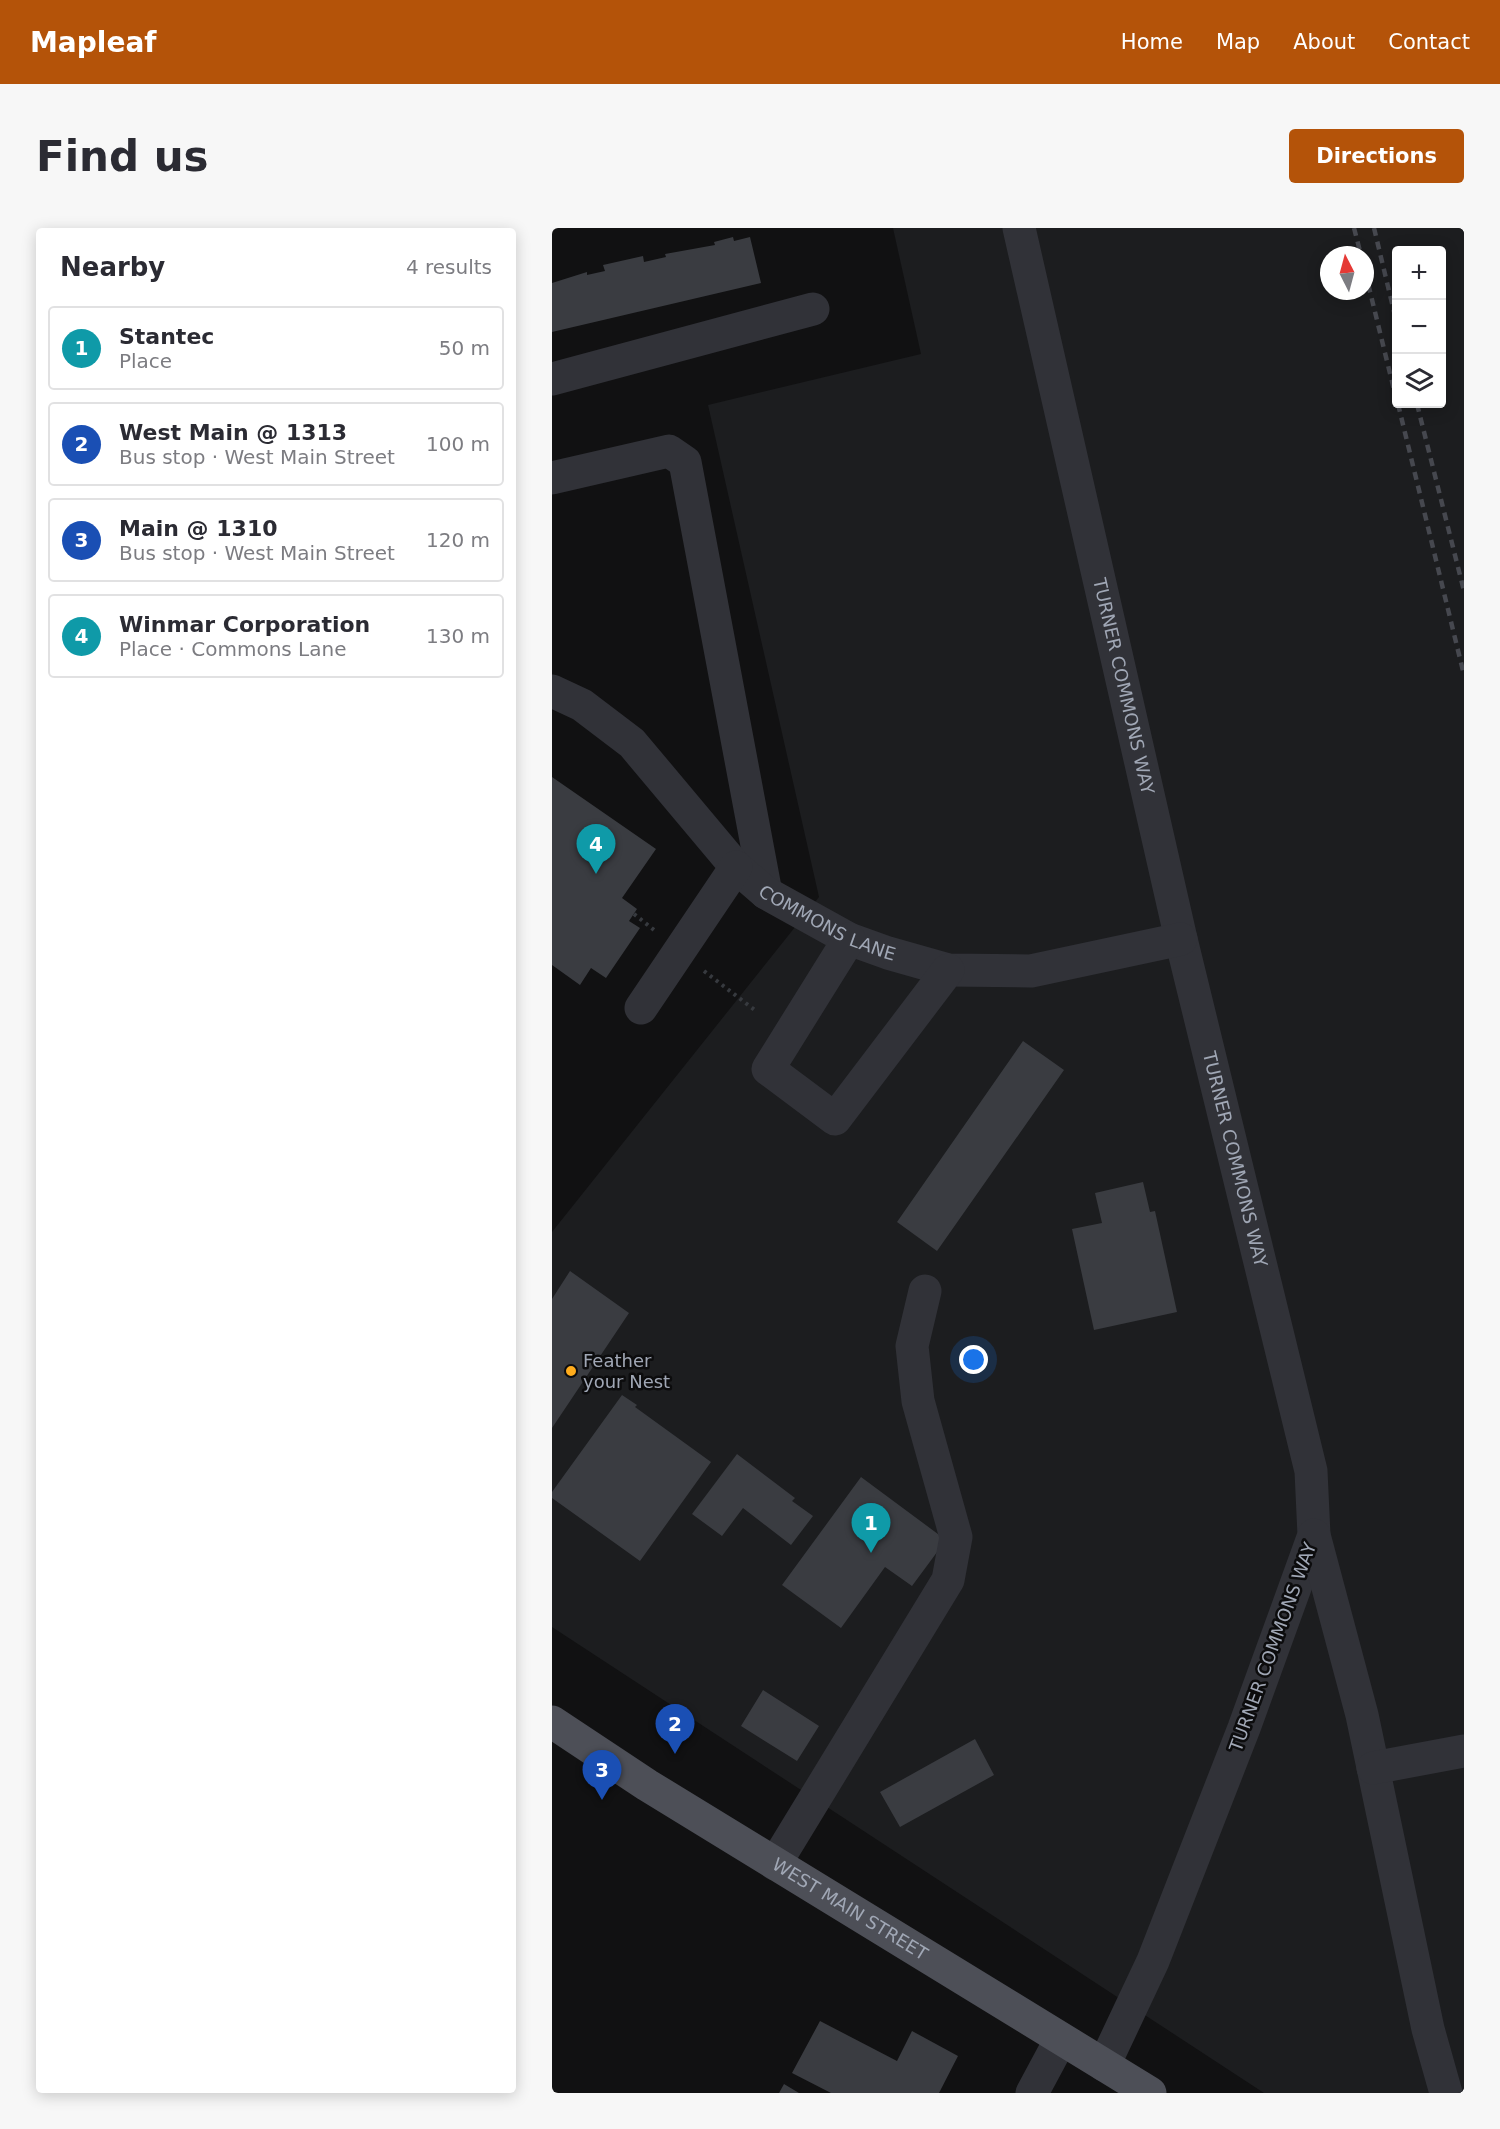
<!DOCTYPE html>
<html lang="en">
<head>
<meta charset="utf-8">
<style>
  :root { --surface:#fff; --page:#f7f7f7; --text:#2b2b33; --muted:#7c7c81; --line:#e1e1e2; --accent:#b45309 }
  body { margin:0; font-family:"DejaVu Sans",sans-serif; background:var(--page); color:var(--text) }
  .controls { position:absolute; right:18px; top:18px; display:grid; overflow:hidden; border-radius:6px; box-shadow:0 3px 15px #0003 }
  .controls button { width:54px; height:54px; display:grid; place-items:center; padding:0; border:0; border-bottom:2px solid var(--line); background:var(--surface); color:var(--text); font:30px sans-serif }
  .compass { position:absolute; left:768px; top:18px; width:54px; height:54px; border-radius:50%; background:var(--surface); box-shadow:0 3px 15px #0003; rotate:354deg }
  .you { position:absolute; left:422px; top:1132px; width:21px; height:21px; margin:-15px; border:4px solid #fff; border-radius:50%; background:#1a73e8; box-shadow:0 0 0 9px #1a73e833 }
  .badge { display:grid; place-items:center; width:39px; height:39px; border-radius:50%; background:var(--accent); color:#fff; font-size:20px; font-weight:700 }
  .pin { position:absolute; translate:-50% -50px; filter:drop-shadow(0 2px 3px #0008) }
  .pin::after { content:''; position:absolute; top:32px; width:21px; height:18px; background:inherit; clip-path:polygon(0 0,100% 0,50% 100%) }
  .list { margin:0; padding:0; list-style:none }
  h2 { display:flex; justify-content:space-between; align-items:center; height:78px; margin:0; padding:0 24px; font-size:26px }
  h2 small { font-size:20px; font-weight:400; color:var(--muted) }
  .list li { display:grid; grid-template-columns:39px 1fr auto; gap:18px; align-items:center; box-sizing:border-box; height:84px; margin:0 12px 12px; padding:0 12px; border:2px solid var(--line); border-radius:6px }
  .list b { display:block; font-size:22px; white-space:nowrap }
  .list p { margin:0; font-size:20px; white-space:nowrap; color:var(--muted) }
  .list em { font-size:20px; font-style:normal; color:var(--muted) }
  .icon { flex:none; width:33px; height:33px; fill:none; stroke:currentColor; stroke-width:2; stroke-linecap:round; stroke-linejoin:round }
  .map { position:relative; flex:none; width:912px; height:1865px; overflow:hidden; border-radius:6px }
  header { display:flex; align-items:center; gap:36px; box-sizing:border-box; height:84px; padding:0 30px; background:var(--accent); color:#fff }
  header strong { font-size:28px }
  nav { display:flex; gap:33px; margin-inline-start:auto; font-size:21px }
  .intro { display:flex; align-items:center; justify-content:space-between; box-sizing:border-box; height:144px; padding:0 36px }
  h1 { margin:0; font-size:42px }
  .button { padding:15px 27px; border-radius:6px; background:var(--accent); color:#fff; font-size:21px; font-weight:700 }
  main { display:flex; gap:36px; padding:0 36px }
  aside { flex:1; background:var(--surface); border-radius:6px; box-shadow:0 3px 15px #0003 }
  .map>svg:first-child { display:block }
</style>
</head>
<body>
<header>
<strong>Mapleaf</strong>
<nav><a>Home</a><a>Map</a><a>About</a><a>Contact</a></nav>
</header>
<div class="intro"><h1>Find us</h1><a class="button">Directions</a></div>
<main>
<aside>
<h2>Nearby<small>4 results</small></h2>
<ul class="list">
<li><span class="badge" style="background:#0f9aa8">1</span><div><b>Stantec</b><p>Place</p></div><em>50 m</em></li>
<li><span class="badge" style="background:#1a4fb4">2</span><div><b>West Main @ 1313</b><p>Bus stop · West Main Street</p></div><em>100 m</em></li>
<li><span class="badge" style="background:#1a4fb4">3</span><div><b>Main @ 1310</b><p>Bus stop · West Main Street</p></div><em>120 m</em></li>
<li><span class="badge" style="background:#0f9aa8">4</span><div><b>Winmar Corporation</b><p>Place · Commons Lane</p></div><em>130 m</em></li>
</ul>
</aside>
<div class="map">
<svg width="912" height="1865" viewBox="0 0 912 1865">
  <rect width="100%" height="100%" fill="#111112"/>
  <!-- built -->
  <path fill="#1c1d1f" fill-rule="evenodd" d="M 341,0 L 912,0 L 912,1865 L 712,1865 L 0,1399 L 0,1004 L 267,669 L 156,177 L 369,126 ZM 844,22 L 890,22 L 890,176 L 844,176 ZM 777,27 L 813,27 L 813,63 L 777,63 Z"/>
  <!-- building -->
  <path fill="#3a3c41" d="M 181,9 L 182,13 L 198,9 L 209,55 L 0,104 L 0,55 L 35,44 L 35,47 L 53,43 L 51,37 L 91,28 L 92,34 L 114,29 L 113,26 L 163,17 L 162,14 Z
    M 0,549 L 104,621 L 70,670 L 85,681 L 77,693 L 88,700 L 54,750 L 39,740 L 28,757 L 0,737 Z
    M 471,813 L 512,842 L 385,1023 L 345,994 Z
    M 591,954 L 598,984 L 603,983 L 625,1084 L 542,1102 L 520,1001 L 550,995 L 543,965 Z
    M 18,1043 L 77,1085 L 0,1200 L 0,1071 Z
    M 70,1167 L 85,1177 L 83,1179 L 159,1234 L 88,1333 L 0,1270 L 0,1264 Z
    M 185,1226 L 243,1270 L 240,1273 L 261,1288 L 239,1317 L 191,1280 L 170,1308 L 140,1286 Z
    M 309,1249 L 394,1312 L 360,1358 L 333,1339 L 289,1400 L 230,1357 Z
    M 211,1462 L 267,1498 L 245,1533 L 189,1498 Z
    M 423,1511 L 442,1547 L 348,1599 L 328,1564 Z
    M 268,1793 L 345,1833 L 360,1803 L 406,1828 L 387,1865 L 279,1865 L 240,1845 Z
    M 232,1856 L 247,1865 L 227,1865 Z"/>
  <g fill="none" stroke-linecap="round" stroke-linejoin="round">
    <!-- path -->
    <path stroke="#373a3f" stroke-width="4" stroke-dasharray="3 4.5" stroke-linecap="butt" d="M 82,686 L 102,702
      M 152,743 L 204,783"/>
    <!-- minor -->
    <g stroke="#313238" stroke-width="33">
      <path id="s1" d="M 467,0 L 629,711 L 759,1243 L 762,1307 L 692,1500 L 601,1733 L 552,1837"/>
      <path d="M 0,151 L 261,81"/>
      <path d="M 0,250 L 117,223 L 133,234 L 214,665"/>
      <path id="s2" d="M 0,463 L 30,477 L 80,515 L 184,639 L 214,665 L 297,711 L 336,725 L 396,742 L 479,743 L 629,711"/>
      <path d="M 297,711 L 216,841 L 283,891 L 396,742"/>
      <path d="M 89,780 L 184,639"/>
      <path d="M 762,1307 L 810,1487 L 876,1801 L 894,1865"/>
      <path d="M 821,1540 L 912,1523"/>
      <path d="M 223,1636 L 396,1352 L 404,1309 L 366,1173 L 360,1118 L 373,1063"/>
      <path d="M 480,1865 L 509,1811"/>
    </g>
    <!-- major -->
    <path stroke="#4d4f57" stroke-width="33" id="s3" d="M 0,1494 L 95,1557 L 598,1865"/>
    <!-- rail -->
    <path stroke="#46484f" stroke-width="4.5" stroke-dasharray="8 6" stroke-linecap="butt" d="M 802,0 L 809,27
      M 822,0 L 844,92
      M 813,43 L 844,170
      M 846,176 L 912,447
      M 865,176 L 912,363"/>
  </g>
  <!-- markers -->
  <circle fill="#ffac1c" stroke="#0c0c0d" stroke-width="2" cx="19" cy="1143" r="6"/>
  <g text-anchor="middle" stroke-width="5" stroke-linejoin="round" paint-order="stroke">
    <!-- street labels -->
    <g font-size="18" fill="#a0a7b5" stroke="#0c0c0d">
      <text dy="6" stroke="none"><textPath href="#s1" startOffset="470">TURNER COMMONS WAY</textPath></text>
      <text dy="6" stroke="none"><textPath href="#s2" startOffset="366">COMMONS LANE</textPath></text>
      <text dy="6" stroke="none"><textPath href="#s1" startOffset="956">TURNER COMMONS WAY</textPath></text>
      <text transform="translate(721 1419) rotate(-70)" y="6">TURNER COMMONS WAY</text>
      <text dy="6" stroke="none"><textPath href="#s3" startOffset="352">WEST MAIN STREET</textPath></text>
    </g>
    <!-- poi labels -->
    <g font-size="18" fill="#a0a7b5" stroke="#0c0c0d" text-anchor="start">
      <text x="31" y="1139">Feather<tspan x="31" dy="21">your Nest</tspan></text>
    </g>
  </g>
</svg>
<div class="controls">
<button>+</button>
<button>−</button>
<button><svg class="icon" aria-label="layers" viewBox="0 0 24 24"><path d="M12 4l9 5-9 5-9-5zM3 14l9 5 9-5"/></svg></button>
</div>
<svg class="compass" viewBox="-18 -18 36 36"><path d="M0-13l5 13h-10z" fill="#e53935"/><path d="M0 13l5-13h-10z" fill="#7c7c81"/></svg>
<div class="you"></div>
<div class="pin badge" style="left:319px;top:1325px;background:#0f9aa8">1</div>
<div class="pin badge" style="left:123px;top:1526px;background:#1a4fb4">2</div>
<div class="pin badge" style="left:50px;top:1572px;background:#1a4fb4">3</div>
<div class="pin badge" style="left:44px;top:646px;background:#0f9aa8">4</div>
</div>
</main>
</body>
</html>
